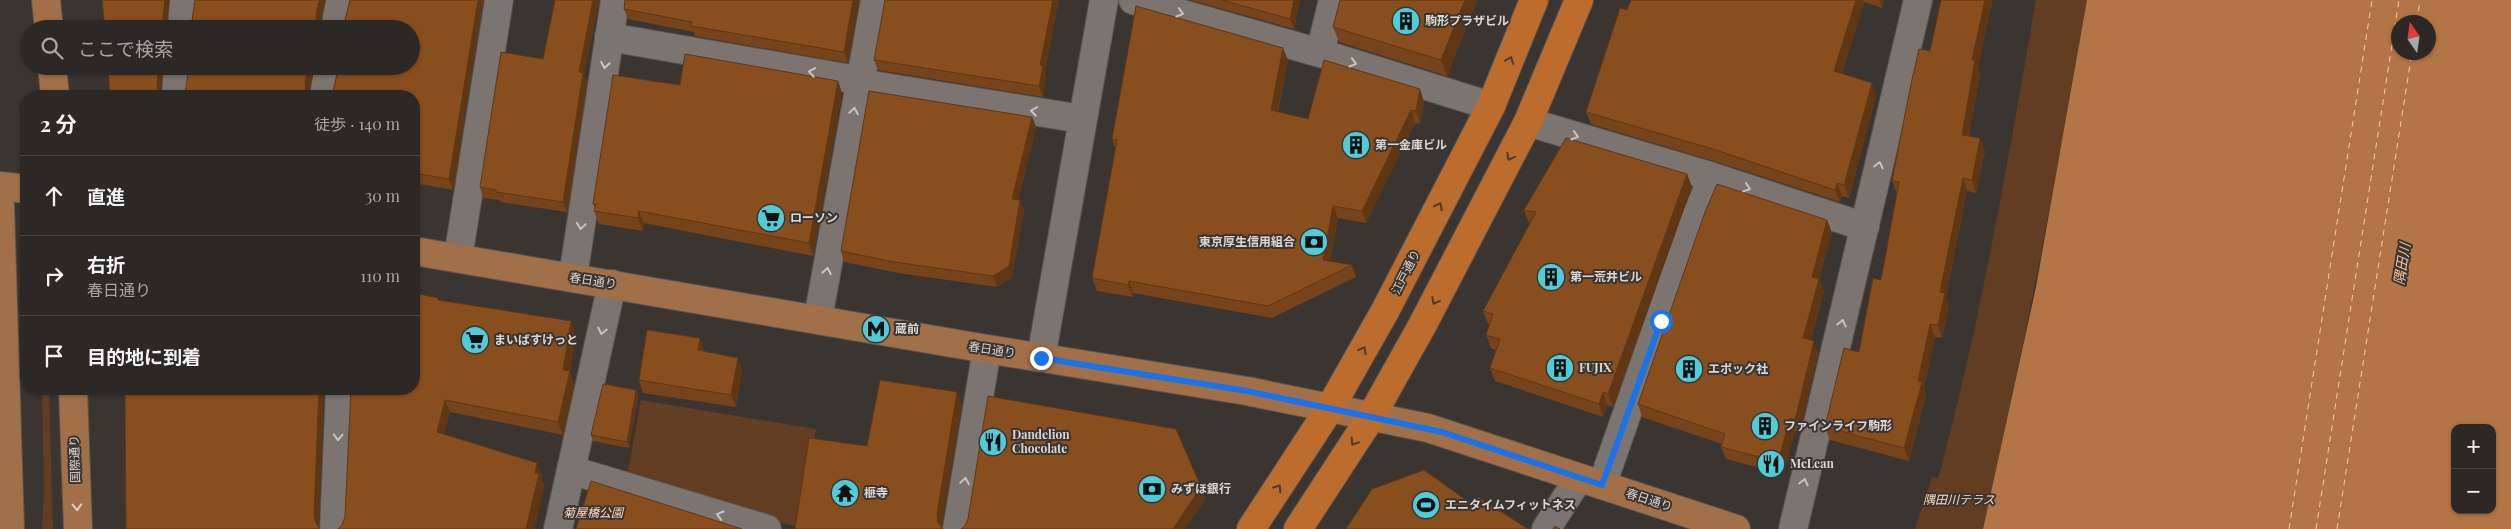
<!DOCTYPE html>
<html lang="ja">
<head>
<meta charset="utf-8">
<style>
  :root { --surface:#2c2825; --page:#383432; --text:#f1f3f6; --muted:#a6a6a7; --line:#484442 }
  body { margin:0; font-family:"Playfair Display","Noto Sans JP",serif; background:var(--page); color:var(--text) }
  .controls { position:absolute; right:15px; bottom:15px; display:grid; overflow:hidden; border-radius:10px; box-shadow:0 1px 4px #0004 }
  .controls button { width:45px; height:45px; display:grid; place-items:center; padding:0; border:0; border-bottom:1px solid var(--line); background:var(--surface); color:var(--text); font:25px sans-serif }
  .compass { position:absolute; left:2391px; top:15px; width:45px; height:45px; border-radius:50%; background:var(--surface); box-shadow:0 1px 4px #0004; rotate:347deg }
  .stop { position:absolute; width:15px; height:15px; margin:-11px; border:4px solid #1a73e8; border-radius:50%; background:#fff }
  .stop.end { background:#1a73e8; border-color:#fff; box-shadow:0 1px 5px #0008 }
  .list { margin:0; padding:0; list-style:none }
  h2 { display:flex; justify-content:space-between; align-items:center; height:65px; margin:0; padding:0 20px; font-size:21px }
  h2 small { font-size:16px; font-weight:400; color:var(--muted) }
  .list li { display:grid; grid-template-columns:32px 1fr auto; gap:15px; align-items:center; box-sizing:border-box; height:80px; padding:0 20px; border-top:1px solid var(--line) }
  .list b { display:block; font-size:19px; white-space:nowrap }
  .list p { margin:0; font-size:16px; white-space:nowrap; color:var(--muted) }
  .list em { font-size:16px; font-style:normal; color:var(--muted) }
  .icon { flex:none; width:28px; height:28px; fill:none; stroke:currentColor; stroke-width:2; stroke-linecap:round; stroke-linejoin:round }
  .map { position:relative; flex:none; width:2511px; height:529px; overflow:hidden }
  .search { position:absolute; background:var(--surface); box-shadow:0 1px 4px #0004; left:20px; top:20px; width:400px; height:55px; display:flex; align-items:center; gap:12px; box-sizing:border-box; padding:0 18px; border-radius:28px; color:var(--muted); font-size:19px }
  .panel { position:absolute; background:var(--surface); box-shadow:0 1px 4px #0004; left:20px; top:90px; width:400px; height:305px; border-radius:20px }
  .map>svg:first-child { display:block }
</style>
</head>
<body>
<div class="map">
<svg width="2511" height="529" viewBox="0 0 2511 529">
  <rect width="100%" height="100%" fill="#3b3531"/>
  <!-- green -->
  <path fill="#623d22" d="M 2036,0 L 2087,0 C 2057,177 2023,354 1983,529 L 1915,529 L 1932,477 L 1938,479 C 1981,321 2008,161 2036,0 Z
    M 42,389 L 49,389 L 53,529 L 42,529 L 44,492 Z
    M 641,400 L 816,429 L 801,527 L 785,524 L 627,476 Z"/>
  <!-- water -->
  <path fill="#b37546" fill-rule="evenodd" d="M 2087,0 L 2511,0 L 2511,529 L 1983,529 L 2036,287 ZM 2398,22 L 2428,22 L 2428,52 L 2398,52 ZM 2455,428 L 2492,428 L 2492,510 L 2455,510 Z"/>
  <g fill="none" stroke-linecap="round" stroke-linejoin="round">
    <!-- ferry -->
    <path stroke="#fcc7a2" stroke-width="1" stroke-dasharray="6 5" stroke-linecap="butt" d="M 2417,22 L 2420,0
      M 2289,529 L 2372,0
      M 2316,529 L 2399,0
      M 2337,529 L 2412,52"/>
    <defs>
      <path id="minor" d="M 1133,0 L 1320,53 L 1491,106
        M 182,29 L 184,0
        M 335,29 L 340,0
        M 609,37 L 851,79 L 859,83 L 1082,119
        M 1320,53 L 1333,0
        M 176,96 L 178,66
        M 324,96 L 329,66
        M 1528,122 L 1713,177 L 1865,227
        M 458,258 L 499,0
        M 573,277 L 615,0
        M 818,319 L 875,0
        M 1041,358 L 1104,0
        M 571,470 L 767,529
        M 1602,485 L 1695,219 L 1713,177
        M 334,529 L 340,389
        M 558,529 L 612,284
        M 957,529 L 987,349
        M 1546,529 L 1579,478
        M 1793,529 L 1918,0"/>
      <path id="major" d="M 46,0 L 49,29
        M 52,66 L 55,96
        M 0,186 L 26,189
        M 0,206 L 10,529
        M 414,251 L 987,349 L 1247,391 L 1428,428 L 1736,529
        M 73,389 L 78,529"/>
      <path id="highway" d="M 1251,529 L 1330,408 L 1385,311 L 1491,106 L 1534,0
        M 1298,529 L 1371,417 L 1423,324 L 1528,122 L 1579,0"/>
    </defs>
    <!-- minor casing -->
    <use href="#minor" stroke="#5a5451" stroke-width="30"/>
    <!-- major casing -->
    <use href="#major" stroke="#5a5451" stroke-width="30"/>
    <!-- highway casing -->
    <use href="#highway" stroke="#5a5451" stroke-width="30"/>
    <!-- minor -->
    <use href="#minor" stroke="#7b7470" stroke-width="28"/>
    <!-- major -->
    <use href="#major" stroke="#a27048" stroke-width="28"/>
    <!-- highway -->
    <use href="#highway" stroke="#bc6d2d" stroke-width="28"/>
  </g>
  <!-- wall -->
  <path fill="#76431a" d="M 350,0 L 483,0 L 453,190 L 414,183 L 414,96 L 411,66 L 343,28 Z
    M 555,0 L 599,0 L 584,76 L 587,83 L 567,212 L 500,202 L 499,200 L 483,198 L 480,187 L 543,59 Z
    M 625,0 L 859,0 L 848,63 L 695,36 L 694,32 L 628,19 L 624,9 Z
    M 1190,0 L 1300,0 L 1294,29 Z
    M 1477,0 L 1447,76 L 1339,42 L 1333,27 Z
    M 1631,0 L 1884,0 L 1882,8 L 1864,2 L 1842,74 L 1876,96 L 1849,198 L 1842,196 L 1840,202 L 1717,162 L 1591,124 L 1586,112 L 1627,10 Z
    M 1930,51 L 1978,68 L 1980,73 L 1969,136 L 1985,151 L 1976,193 L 1967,191 L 1946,297 L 1949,305 L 1942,338 L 1935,337 L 1924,388 L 1926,395 L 1909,461 L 1830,440 L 1825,427 L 1859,352 L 1881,280 L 1897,194 L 1892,181 Z
    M 874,60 L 1045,72 L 1046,76 L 1043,97 L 878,70 Z
    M 1288,60 L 1278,112 L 1308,119 L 1424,102 L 1420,124 L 1415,123 L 1366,223 L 1338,218 L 1330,261 L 1352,265 L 1356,277 L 1272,318 L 1133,293 L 1133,297 L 1097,291 L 1092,278 L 1115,149 L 1112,139 Z
    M 838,81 L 842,93 L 813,256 L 644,223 L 643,231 L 599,224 L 594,211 L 595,208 L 593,204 L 680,85 Z
    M 1032,117 L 1036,127 L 1018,200 L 1020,200 L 1024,210 L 1012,277 L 997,287 L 898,273 L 844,262 L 841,251 Z
    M 1687,174 L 1692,187 L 1613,407 L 1607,405 L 1603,417 L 1495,381 L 1490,368 L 1496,350 L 1491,348 L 1486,335 L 1490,325 L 1488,324 L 1483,311 L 1531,223 L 1529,223 L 1524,210 Z
    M 1827,220 L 1832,233 L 1819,279 L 1824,291 L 1811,340 L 1818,353 L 1800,432 L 1795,431 L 1783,474 L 1726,459 L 1721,447 L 1722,444 L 1642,417 L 1638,404 Z
    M 439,300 L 576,334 L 570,371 L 574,384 L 563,435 L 450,412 L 444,434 L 537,463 L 542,476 L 541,479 L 544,486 L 534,529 L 338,529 L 342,525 Z
    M 700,338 L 704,352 L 742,370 L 736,407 L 643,393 L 639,380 Z
    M 636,390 L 638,396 L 629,448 L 593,441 L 591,435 Z"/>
  <!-- shaded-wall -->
  <path fill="#603715" d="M 165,0 L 170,0 L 166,28 L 164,26 L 163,17 Z
    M 319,0 L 326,0 L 320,26 L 320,29 L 317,24 L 316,16 Z
    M 478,0 L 483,0 L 453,190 L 449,179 Z
    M 593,0 L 599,0 L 584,76 L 587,83 L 567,212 L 563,202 L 579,72 Z
    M 853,0 L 859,0 L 848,63 L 844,52 Z
    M 1053,0 L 1059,0 L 1045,72 L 1046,76 L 1043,97 L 1039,86 L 1040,65 Z
    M 1294,0 L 1300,0 L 1294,29 L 1290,19 Z
    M 1465,0 L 1477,0 L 1447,76 L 1441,60 Z
    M 1856,0 L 1863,0 L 1864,2 L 1839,84 L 1834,71 Z
    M 1879,0 L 1884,0 L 1882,8 Z
    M 1985,0 L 1993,0 L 1978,68 L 1980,73 L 1967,148 L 1962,135 L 1972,60 Z
    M 1283,48 L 1288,60 L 1275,123 L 1271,110 Z
    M 159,66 L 164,66 L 160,95 L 158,92 L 157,84 Z
    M 308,66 L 315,66 L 309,93 L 309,96 L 306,91 L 305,83 Z
    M 838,81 L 842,93 L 813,256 L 809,243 Z
    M 1872,83 L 1876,96 L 1849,198 L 1844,185 Z
    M 1420,89 L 1424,102 L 1420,124 L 1416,111 Z
    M 1411,110 L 1415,123 L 1366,223 L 1362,211 Z
    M 1032,117 L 1036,127 L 1016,209 L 1012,199 Z
    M 1980,138 L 1985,151 L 1976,193 L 1972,180 Z
    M 1687,174 L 1692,187 L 1613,407 L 1608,394 Z
    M 1963,178 L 1967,191 L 1946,297 L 1949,305 L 1942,338 L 1938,325 L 1940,292 Z
    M 1837,183 L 1842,196 L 1840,202 L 1835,190 Z
    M 1020,200 L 1024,210 L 1012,277 L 997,287 L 993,276 Z
    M 1333,206 L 1338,218 L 1328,272 L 1323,260 Z
    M 639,211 L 644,223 L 643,231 L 638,218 Z
    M 1827,220 L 1832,233 L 1819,279 L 1824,291 L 1808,350 L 1803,338 L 1812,277 Z
    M 1129,281 L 1133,293 L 1133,297 L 1128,285 Z
    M 571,321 L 576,334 L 570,371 L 574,384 L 563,435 L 558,422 L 563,370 Z
    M 1930,324 L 1935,337 L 1924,388 L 1926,395 L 1909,461 L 1904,448 Z
    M 700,338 L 704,351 L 702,363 L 698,350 Z
    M 1814,341 L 1818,353 L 1800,432 L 1795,420 Z
    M 738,358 L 742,370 L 736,407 L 731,395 Z
    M 319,389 L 324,389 L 319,529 L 316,523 L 314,516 Z
    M 636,390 L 638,396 L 629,448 L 627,442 Z
    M 957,392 L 962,405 L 942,526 L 942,529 L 938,523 L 937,514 Z
    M 1603,392 L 1607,405 L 1603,417 L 1599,404 Z
    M 445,400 L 450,412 L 441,444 L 437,432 Z
    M 1790,418 L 1795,431 L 1783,474 L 1778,462 Z
    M 537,463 L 542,476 L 541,479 L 544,486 L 534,529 L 526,529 Z
    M 1201,487 L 1206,499 L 1185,529 L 1173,529 Z"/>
  <!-- building -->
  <path fill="#894e1e" stroke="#603715" d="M 102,0 L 165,0 L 163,17 L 164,26 L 167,29 L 105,29 Z
    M 195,0 L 319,0 L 316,16 L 317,24 L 320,29 L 189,29 L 191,27 Z
    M 350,0 L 478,0 L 449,179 L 414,173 L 414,96 L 331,96 L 332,95 L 339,66 L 411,66 L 411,29 L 343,29 L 343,28 Z
    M 555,0 L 593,0 L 579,72 L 583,73 L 563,202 L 496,192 L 496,190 L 480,187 L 501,52 L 543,59 Z
    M 625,0 L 853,0 L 844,52 L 691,26 L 692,22 L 624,9 Z
    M 885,0 L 1053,0 L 1040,65 L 1043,66 L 1039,86 L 874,60 Z
    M 1222,0 L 1294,0 L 1290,19 Z
    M 1340,0 L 1465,0 L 1441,60 L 1333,27 Z
    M 1631,0 L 1856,0 L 1834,71 L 1872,83 L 1844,185 L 1837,183 L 1835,190 L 1713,149 L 1586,112 L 1620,8 L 1627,10 Z
    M 1941,0 L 1985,0 L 1972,60 L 1975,60 L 1962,135 L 1980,138 L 1972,180 L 1963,178 L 1940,292 L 1945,293 L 1938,325 L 1930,324 L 1918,381 L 1922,382 L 1904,448 L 1825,427 L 1844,348 L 1859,352 L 1873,278 L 1881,280 L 1899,182 L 1892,181 L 1911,84 L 1919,49 L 1930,51 Z
    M 1136,6 L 1283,48 L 1271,110 L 1308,119 L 1324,60 L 1420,89 L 1416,111 L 1411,110 L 1362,211 L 1333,206 L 1323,260 L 1352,265 L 1268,306 L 1129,281 L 1128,285 L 1092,278 L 1117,140 L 1112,139 Z
    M 685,54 L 838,81 L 809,243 L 639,211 L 638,218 L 594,211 L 596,204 L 593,204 L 613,75 L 680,85 Z
    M 108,66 L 159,66 L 157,84 L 158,92 L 162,96 L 110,96 Z
    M 189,66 L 308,66 L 305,83 L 306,91 L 309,96 L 183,96 L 185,94 Z
    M 869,91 L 1032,117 L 1012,199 L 1020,200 L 1009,266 L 993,276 L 894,262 L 841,251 Z
    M 1566,138 L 1687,174 L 1608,394 L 1603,392 L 1599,404 L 1490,368 L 1500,339 L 1486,335 L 1493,314 L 1483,311 L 1536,212 L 1524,210 Z
    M 1717,184 L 1827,220 L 1812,277 L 1819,279 L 1803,338 L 1814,341 L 1795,420 L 1790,418 L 1778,462 L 1721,447 L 1725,434 L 1638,404 L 1705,212 Z
    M 414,293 L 438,298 L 438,300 L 571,321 L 563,370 L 570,371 L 558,422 L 445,400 L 437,432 L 537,463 L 535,473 L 539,474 L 526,529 L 338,529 L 342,525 L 345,517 L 351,389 L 414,389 Z
    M 647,330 L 700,338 L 698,350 L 738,358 L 731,395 L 639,380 Z
    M 880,380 L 957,392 L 937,514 L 938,523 L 943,529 L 795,529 L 809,438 L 867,446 Z
    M 603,384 L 636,390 L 627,442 L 591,435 Z
    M 125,389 L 319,389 L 314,516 L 316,523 L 320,529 L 126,529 Z
    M 988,396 L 1176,429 L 1201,487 L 1173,529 L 961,529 L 965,526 L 968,519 Z
    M 1424,470 L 1473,505 L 1478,497 L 1528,529 L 1346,529 L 1372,489 Z
    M 591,481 L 742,529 L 576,529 Z
    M 1555,526 L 1560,529 L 1553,529 Z"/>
  <!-- one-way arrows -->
  <defs><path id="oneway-chevron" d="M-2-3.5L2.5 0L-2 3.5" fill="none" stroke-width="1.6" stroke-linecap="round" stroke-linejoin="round" transform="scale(1.25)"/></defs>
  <g stroke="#c8c3c1">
    <use href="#oneway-chevron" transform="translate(1180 13) rotate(16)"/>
    <use href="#oneway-chevron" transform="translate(1353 63) rotate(17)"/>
    <use href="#oneway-chevron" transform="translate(605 65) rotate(99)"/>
    <use href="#oneway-chevron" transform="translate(812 72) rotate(-170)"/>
    <use href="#oneway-chevron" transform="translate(854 111) rotate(-80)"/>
    <use href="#oneway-chevron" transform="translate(1034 111) rotate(-171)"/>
    <use href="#oneway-chevron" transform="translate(1575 136) rotate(17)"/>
    <use href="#oneway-chevron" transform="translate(1879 165) rotate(-77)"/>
    <use href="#oneway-chevron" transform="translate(1747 188) rotate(18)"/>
    <use href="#oneway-chevron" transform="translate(581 226) rotate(98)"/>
    <use href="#oneway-chevron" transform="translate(827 271) rotate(-80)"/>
    <use href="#oneway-chevron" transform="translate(1842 323) rotate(-77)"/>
    <use href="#oneway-chevron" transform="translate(602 331) rotate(102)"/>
    <use href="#oneway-chevron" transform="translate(338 437) rotate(93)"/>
    <use href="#oneway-chevron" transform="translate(965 481) rotate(-81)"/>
    <use href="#oneway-chevron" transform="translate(1804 482) rotate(-77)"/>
    <use href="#oneway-chevron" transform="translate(720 515) rotate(-163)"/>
  </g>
  <g stroke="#4e3d30">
    <use href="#oneway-chevron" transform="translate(1510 60) rotate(-68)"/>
    <use href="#oneway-chevron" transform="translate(1510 157) rotate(118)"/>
    <use href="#oneway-chevron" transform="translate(1439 206) rotate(-63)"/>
    <use href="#oneway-chevron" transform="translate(1435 301) rotate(118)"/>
    <use href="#oneway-chevron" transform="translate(1363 350) rotate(-61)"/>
    <use href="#oneway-chevron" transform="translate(1354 442) rotate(123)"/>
    <use href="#oneway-chevron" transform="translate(1278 488) rotate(-57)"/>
  </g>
  <use stroke="#d5cdc7" href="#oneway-chevron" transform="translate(77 507) rotate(88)"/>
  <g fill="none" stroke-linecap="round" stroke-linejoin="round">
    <!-- route -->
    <path stroke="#1a73e8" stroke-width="6" d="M 1041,358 L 1247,391 L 1442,432 L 1602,485 L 1661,321"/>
  </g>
  <!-- icons -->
  <defs>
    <symbol id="building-disc" viewBox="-11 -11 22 22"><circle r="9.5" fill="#52cbd9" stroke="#3b3531"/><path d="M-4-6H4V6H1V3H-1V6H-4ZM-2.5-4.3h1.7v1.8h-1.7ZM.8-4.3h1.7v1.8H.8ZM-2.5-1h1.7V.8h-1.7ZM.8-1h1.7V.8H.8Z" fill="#111"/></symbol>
    <symbol id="supermarket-disc" viewBox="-11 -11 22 22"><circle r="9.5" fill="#52cbd9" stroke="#3b3531"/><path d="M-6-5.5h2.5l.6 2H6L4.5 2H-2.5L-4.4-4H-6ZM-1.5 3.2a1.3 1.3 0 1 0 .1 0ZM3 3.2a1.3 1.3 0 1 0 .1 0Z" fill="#111"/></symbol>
    <symbol id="bank-disc" viewBox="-11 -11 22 22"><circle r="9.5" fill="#52cbd9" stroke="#3b3531"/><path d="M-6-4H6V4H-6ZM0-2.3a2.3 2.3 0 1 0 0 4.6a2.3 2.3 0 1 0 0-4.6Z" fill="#111"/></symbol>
    <symbol id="metro-disc" viewBox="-11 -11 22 22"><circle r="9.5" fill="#52cbd9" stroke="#3b3531"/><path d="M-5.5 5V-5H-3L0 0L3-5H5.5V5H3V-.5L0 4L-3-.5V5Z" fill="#111"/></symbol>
    <symbol id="restaurant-disc" viewBox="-11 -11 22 22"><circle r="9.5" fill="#52cbd9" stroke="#3b3531"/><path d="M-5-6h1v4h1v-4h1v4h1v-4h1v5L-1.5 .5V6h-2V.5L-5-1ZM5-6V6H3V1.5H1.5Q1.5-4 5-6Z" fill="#111"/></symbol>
    <symbol id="temple-disc" viewBox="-11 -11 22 22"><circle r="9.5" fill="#52cbd9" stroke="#3b3531"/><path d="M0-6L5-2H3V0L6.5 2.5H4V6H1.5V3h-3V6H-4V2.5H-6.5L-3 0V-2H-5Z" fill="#111"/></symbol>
    <symbol id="stadium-disc" viewBox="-11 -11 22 22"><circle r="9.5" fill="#52cbd9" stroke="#3b3531"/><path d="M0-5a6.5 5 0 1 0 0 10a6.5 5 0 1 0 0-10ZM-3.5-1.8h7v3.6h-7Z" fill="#111"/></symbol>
  </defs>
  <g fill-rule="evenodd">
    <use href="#building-disc" x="1390" y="5" width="32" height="32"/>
    <use href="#building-disc" x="1340" y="129" width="32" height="32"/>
    <use href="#supermarket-disc" x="755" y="202" width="32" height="32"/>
    <use href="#bank-disc" x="1298" y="226" width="32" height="32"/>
    <use href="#building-disc" x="1535" y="261" width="32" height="32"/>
    <use href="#metro-disc" x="860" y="313" width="32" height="32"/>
    <use href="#supermarket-disc" x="459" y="324" width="32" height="32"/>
    <use href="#building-disc" x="1544" y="352" width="32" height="32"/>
    <use href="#building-disc" x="1673" y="353" width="32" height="32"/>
    <use href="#building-disc" x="1749" y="410" width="32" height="32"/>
    <use href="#restaurant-disc" x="977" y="426" width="32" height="32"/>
    <use href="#restaurant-disc" x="1755" y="448" width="32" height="32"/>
    <use href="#bank-disc" x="1136" y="473" width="32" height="32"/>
    <use href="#temple-disc" x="829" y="477" width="32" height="32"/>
    <use href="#stadium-disc" x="1410" y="489" width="32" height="32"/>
  </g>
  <g text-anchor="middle" stroke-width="4" stroke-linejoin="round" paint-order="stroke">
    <!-- poi labels -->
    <g font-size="12" font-weight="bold" fill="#dbd7d5" stroke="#3b3531" text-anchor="start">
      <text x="1425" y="25">駒形プラザビル</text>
      <text x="1375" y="149">第一金庫ビル</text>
      <text x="790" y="222">ローソン</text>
      <text x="1295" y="246" text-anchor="end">東京厚生信用組合</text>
      <text x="1570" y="281">第一荒井ビル</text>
      <text x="895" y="333">蔵前</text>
      <text x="494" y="344">まいばすけっと</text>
      <text x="1579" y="372">FUJIX</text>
      <text x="1708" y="373">エポック社</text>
      <text x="1784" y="430">ファインライフ駒形</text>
      <text x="1012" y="439">Dandelion<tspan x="1012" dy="14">Chocolate</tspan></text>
      <text x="1790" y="468">McLean</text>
      <text x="1171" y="493">みずほ銀行</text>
      <text x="864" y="497">榧寺</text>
      <text x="1445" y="509">エニタイムフィットネス</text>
    </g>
    <!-- street labels -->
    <g font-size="12" fill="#dbd7d5" stroke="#3b3531">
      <text transform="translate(1406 272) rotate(-63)" y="4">江戸通り</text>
      <text transform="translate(593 281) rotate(9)" y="4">春日通り</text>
      <text transform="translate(992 350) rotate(9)" y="4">春日通り</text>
      <text transform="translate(75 459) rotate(-92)" y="4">国際通り</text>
      <text transform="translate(1649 500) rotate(18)" y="4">春日通り</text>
    </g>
    <!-- park labels -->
    <g font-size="12" font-style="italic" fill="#fdd9c0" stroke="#3b3531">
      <text x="1959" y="504">隅田川テラス</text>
      <text x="593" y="517">菊屋橋公園</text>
    </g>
    <!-- water labels -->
    <g font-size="14" font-style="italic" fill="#fcc7a2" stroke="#3b3531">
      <text transform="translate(2402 264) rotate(-81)" y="5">隅田川</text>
    </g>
  </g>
</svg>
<div class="controls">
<button>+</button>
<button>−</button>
</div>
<svg class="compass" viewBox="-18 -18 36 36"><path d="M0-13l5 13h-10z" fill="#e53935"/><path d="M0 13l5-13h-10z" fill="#a6a6a7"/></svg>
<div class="stop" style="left:1661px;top:321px"></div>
<div class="stop end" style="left:1041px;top:358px"></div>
<div class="search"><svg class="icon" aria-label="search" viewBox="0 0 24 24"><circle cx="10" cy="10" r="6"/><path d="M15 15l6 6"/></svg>ここで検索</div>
<section class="panel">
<h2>2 分<small>徒歩 · 140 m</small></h2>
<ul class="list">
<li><svg class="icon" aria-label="ahead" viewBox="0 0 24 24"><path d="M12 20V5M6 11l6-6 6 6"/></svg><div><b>直進</b></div><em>30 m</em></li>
<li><svg class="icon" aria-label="right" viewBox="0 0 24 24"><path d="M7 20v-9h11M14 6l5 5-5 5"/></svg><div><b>右折</b><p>春日通り</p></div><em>110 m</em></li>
<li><svg class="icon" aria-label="arrive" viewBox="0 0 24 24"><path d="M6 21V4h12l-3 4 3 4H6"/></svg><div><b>目的地に到着</b></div></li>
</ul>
</section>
</div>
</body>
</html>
